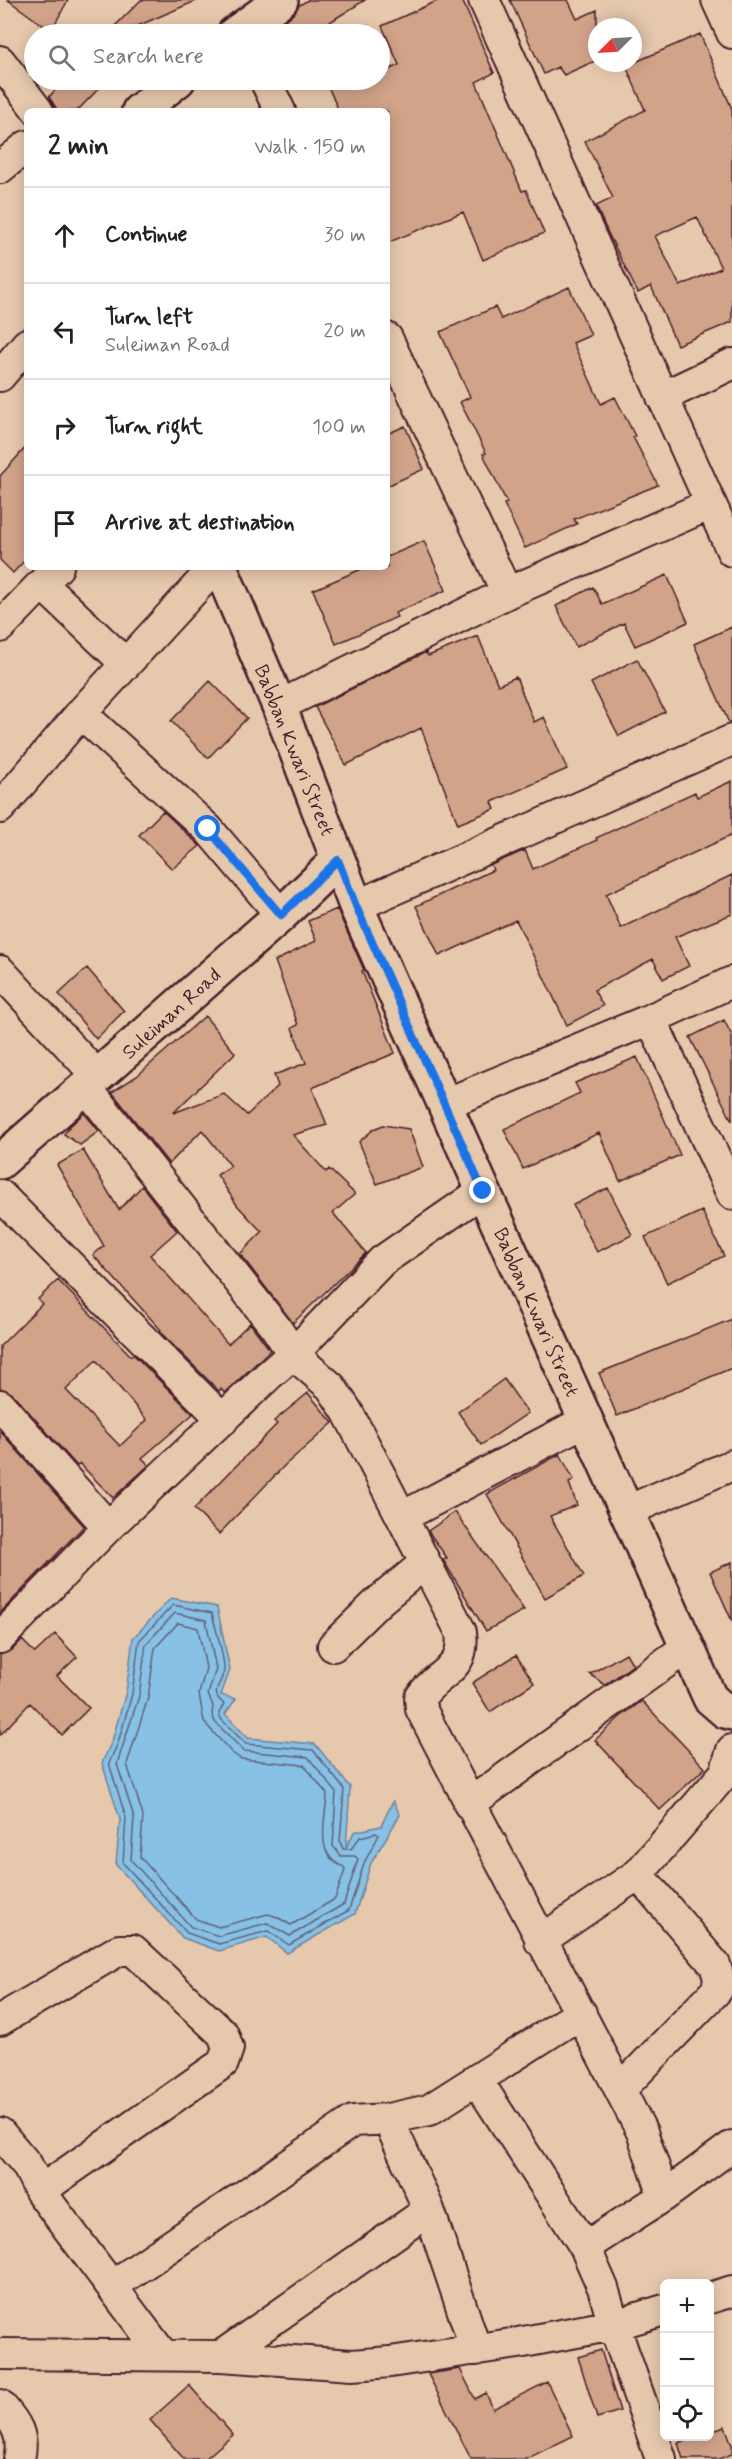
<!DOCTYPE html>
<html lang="en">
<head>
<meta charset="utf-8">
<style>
  :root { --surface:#fff; --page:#f6f6f6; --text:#222; --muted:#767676; --line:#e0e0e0 }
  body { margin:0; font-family:Mynerve,sans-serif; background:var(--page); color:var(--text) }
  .controls { position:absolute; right:18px; bottom:18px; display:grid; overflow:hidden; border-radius:9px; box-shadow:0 3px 15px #0003 }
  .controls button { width:54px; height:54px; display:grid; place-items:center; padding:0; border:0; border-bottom:2px solid var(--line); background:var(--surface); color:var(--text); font:30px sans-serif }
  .compass { position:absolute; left:588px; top:18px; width:54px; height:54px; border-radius:50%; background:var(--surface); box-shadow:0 3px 15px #0003; rotate:246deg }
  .stop { position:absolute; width:18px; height:18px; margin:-14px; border:4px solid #1a73e8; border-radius:50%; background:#fff }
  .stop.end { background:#1a73e8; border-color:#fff; box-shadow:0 2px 6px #0008 }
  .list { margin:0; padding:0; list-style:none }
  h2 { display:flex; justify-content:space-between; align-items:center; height:78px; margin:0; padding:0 24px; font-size:26px }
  h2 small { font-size:20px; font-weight:400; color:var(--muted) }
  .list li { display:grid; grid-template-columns:39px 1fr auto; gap:18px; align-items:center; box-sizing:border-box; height:96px; padding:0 24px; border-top:2px solid var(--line) }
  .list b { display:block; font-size:22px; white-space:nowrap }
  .list p { margin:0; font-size:20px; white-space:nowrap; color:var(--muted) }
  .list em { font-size:20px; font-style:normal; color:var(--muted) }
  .icon { flex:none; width:33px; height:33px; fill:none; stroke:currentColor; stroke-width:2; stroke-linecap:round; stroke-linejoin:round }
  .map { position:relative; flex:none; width:732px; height:2459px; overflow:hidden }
  .search { position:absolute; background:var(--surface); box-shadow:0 3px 15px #0003; left:24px; top:24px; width:366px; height:66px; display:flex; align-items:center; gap:15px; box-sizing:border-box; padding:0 21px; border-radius:33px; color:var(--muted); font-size:22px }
  .panel { position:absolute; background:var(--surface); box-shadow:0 3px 15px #0003; left:24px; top:108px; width:366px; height:462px; border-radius:9px }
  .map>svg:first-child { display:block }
</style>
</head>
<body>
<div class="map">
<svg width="732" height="2459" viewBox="0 0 732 2459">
  <rect width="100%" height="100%" fill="#e6c9ad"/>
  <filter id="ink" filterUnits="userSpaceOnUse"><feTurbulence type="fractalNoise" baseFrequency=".0167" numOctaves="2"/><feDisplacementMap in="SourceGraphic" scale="12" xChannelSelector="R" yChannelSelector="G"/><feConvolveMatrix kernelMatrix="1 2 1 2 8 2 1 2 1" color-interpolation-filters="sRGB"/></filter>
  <g filter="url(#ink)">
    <!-- water -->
    <path fill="#87c2e6" stroke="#6f819b" stroke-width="1.5" d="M 171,1598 L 217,1607 L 230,1670 L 221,1695 L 236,1699 L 225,1714 L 248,1738 L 315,1744 L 350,1787 L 346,1848 L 354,1832 L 381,1826 L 393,1801 L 400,1815 L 371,1863 L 355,1914 L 287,1953 L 267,1937 L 219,1951 L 183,1938 L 116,1865 L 120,1819 L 102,1763 L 112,1741 L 126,1692 L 133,1638 Z"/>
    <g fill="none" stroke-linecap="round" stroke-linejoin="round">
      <!-- shore -->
      <path stroke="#626076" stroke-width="1.5" d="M 173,1605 L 212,1613 C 215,1627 225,1658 224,1670 C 222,1685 208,1692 224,1704 L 219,1713 L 221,1719 L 246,1744 L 313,1750 L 344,1789 L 340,1842 L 343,1849 L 351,1849 L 360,1837 L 376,1833 L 379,1835 L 365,1861 L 349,1910 L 289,1945 L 268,1931 L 219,1944 L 187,1933 L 123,1863 L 126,1818 L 109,1763 L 118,1743 L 132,1694 L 139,1641 Z
        M 175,1613 L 206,1620 L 216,1669 L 208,1694 L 213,1706 L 212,1714 L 215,1722 L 244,1751 L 308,1757 L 336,1792 L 333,1846 L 341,1856 L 355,1856 L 358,1859 L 344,1904 L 290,1936 L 267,1923 L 219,1936 L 191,1927 L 131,1860 L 134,1817 L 117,1764 L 139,1696 L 146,1644 Z
        M 178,1623 L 198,1628 L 206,1668 L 199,1694 L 204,1722 L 232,1753 L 241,1759 L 304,1765 L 327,1794 C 326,1819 313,1856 344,1867 L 345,1870 L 335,1899 L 291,1925 L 277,1917 L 268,1914 L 219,1927 L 196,1919 L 140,1857 L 143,1816 L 127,1764 L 148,1698 L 155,1648 Z"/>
    </g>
    <!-- building -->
    <path fill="#d1a389" stroke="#4a1f2b" stroke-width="1.5" fill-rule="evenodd" d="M 8,0 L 68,0 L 51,31 Z
      M 141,0 L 198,0 L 119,34 L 107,34 Z
      M 308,0 L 365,0 L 311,34 L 265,34 L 292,15 L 298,6 Z
      M 439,0 L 462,0 L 494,73 L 476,82 L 522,191 L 526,190 L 544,233 L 483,260 L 463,212 L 387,243 L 387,111 L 339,111 L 325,80 L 380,80 L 380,74 L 399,65 L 382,26 Z
      M 510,0 L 568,0 L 577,19 L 597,10 L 597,60 L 564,75 L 558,67 L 544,74 Z
      M 700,34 L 732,109 L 732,322 L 677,345 L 651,286 L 638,293 L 607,231 L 596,206 L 613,198 L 585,141 L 645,110 L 626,66 ZM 697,217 L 721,268 L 680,286 L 655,236 Z
      M 64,80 L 107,80 L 77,111 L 58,111 L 49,97 Z
      M 569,287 L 591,335 L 573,343 L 601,404 L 615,397 L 635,436 L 633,437 L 658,485 L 574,519 L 577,524 L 525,548 L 504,504 L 507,503 L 483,454 L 486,453 L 460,402 L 470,397 L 440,332 L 495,307 L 501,319 Z
      M 405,426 L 424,469 L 387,486 L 387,434 Z
      M 27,446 L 27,558 L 13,573 L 0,560 L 0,476 Z
      M 424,541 L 446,590 L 395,613 L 397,617 L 336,644 L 313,590 L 366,567 L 387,567 L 387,557 Z
      M 667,575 L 688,622 L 635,646 L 624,623 L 576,647 L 556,606 L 593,587 L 602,604 Z
      M 732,627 L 732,723 L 729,723 L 694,644 Z
      M 478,636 L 498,685 L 516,677 L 534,722 L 544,717 L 567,769 L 492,802 L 495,809 L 458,824 L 421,728 L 346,765 L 315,707 L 426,652 L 428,656 Z
      M 637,659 L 665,712 L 619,736 L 591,683 Z
      M 210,681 L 247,718 L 208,758 L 171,721 Z
      M 732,781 L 732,835 L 606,894 L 621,928 L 732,875 L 732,914 L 675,937 L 689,966 L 663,979 L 653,959 L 594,990 L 603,1006 L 567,1025 L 516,920 L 439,956 L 416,906 L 493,870 L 491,865 L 525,850 L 533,869 L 597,840 L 596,838 L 695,792 L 697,797 Z
      M 163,811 L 200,846 L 172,869 L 139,835 Z
      M 337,909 L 364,970 L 362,971 L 395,1053 L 312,1088 L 327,1125 L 293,1135 L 326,1172 L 329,1169 L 355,1194 L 333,1213 L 366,1253 L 293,1323 L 240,1254 L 262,1232 L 237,1205 L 217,1175 L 231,1166 L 202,1130 L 169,1164 L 112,1092 L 137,1076 L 205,1016 L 235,1053 L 173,1113 L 224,1094 L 247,1115 L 278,1086 L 274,1075 L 306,1063 L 292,1028 L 298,1025 L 275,961 L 316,941 L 308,921 Z
      M 87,968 L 124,1011 L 96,1039 L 59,994 Z
      M 724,1020 L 732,1036 L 732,1121 L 690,1037 Z
      M 637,1057 L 680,1155 L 620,1181 L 599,1133 L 523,1169 L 504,1129 L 580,1093 L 575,1083 Z
      M 84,1113 L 99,1131 L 80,1145 L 64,1134 L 70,1126 Z
      M 383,1125 L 409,1129 L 423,1167 L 377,1184 L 359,1142 L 374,1129 Z
      M 83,1150 L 119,1210 L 142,1186 L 177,1231 L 150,1255 L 228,1344 L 250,1323 L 270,1350 L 225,1393 L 221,1389 L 219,1391 L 159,1331 L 161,1330 L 93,1255 L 104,1246 L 57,1165 Z
      M 608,1188 L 632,1235 L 597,1252 L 573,1205 Z
      M 702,1211 L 724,1256 L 667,1283 L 645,1237 Z
      M 58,1280 L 131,1356 L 133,1354 L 193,1414 L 142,1458 L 149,1465 L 113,1498 L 80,1464 L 77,1466 L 13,1394 L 0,1388 L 0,1346 L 42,1304 L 38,1299 ZM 96,1360 L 147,1420 L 120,1446 L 66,1390 Z
      M 732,1319 L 732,1368 L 617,1416 L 599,1373 Z
      M 504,1379 L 528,1413 L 481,1445 L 458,1412 Z
      M 308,1393 L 333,1423 L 285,1465 L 219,1534 L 194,1509 L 277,1424 L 274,1421 Z
      M 0,1431 L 84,1526 L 0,1613 Z
      M 560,1454 L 574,1480 L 569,1483 L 577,1505 L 550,1516 L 584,1576 L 545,1598 L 487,1494 Z
      M 455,1512 L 524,1610 L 486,1631 L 445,1563 L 443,1560 L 447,1558 L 428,1531 Z
      M 732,1562 L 732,1621 L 710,1572 Z
      M 55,1634 L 77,1657 L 57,1676 L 89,1708 L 62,1735 L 30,1703 L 0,1735 L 0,1655 L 12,1650 L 22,1640 L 35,1653 Z
      M 626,1653 L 633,1665 L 605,1685 L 590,1674 Z
      M 516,1655 L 534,1683 L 490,1712 L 472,1683 Z
      M 642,1701 L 705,1768 L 660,1810 L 595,1740 L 620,1717 Z
      M 601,2350 L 620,2411 L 597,2418 L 578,2357 Z
      M 460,2369 L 475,2399 L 486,2393 L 493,2409 L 547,2382 L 573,2436 L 526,2459 L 471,2459 L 428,2374 Z
      M 189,2385 L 233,2435 L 205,2459 L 184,2459 L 150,2420 Z
      M 725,2426 L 732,2445 L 732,2454 L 719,2459 L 683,2459 L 678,2443 L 695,2436 L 710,2436 L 710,2431 Z"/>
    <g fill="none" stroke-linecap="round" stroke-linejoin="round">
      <defs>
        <path id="minor" d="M 484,0 L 732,551
          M 717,0 L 732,33
          M 0,61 L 38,111
          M 265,80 L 280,111
          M 0,168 L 27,146
          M 387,338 L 507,593
          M 0,376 L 27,344
          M 662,397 L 732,364
          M 42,584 L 126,664
          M 0,627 L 58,567
          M 279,706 L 507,593 L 711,504
          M 81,713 L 208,829 L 281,915
          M 0,808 L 81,713 L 215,567
          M 356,906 L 732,740
          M 0,971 L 98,1077
          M 651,1019 L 732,1194
          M 86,1087 L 276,1328 L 293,1354 L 331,1387 L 347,1411 L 461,1632 C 466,1673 438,1670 420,1698 L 421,1709 L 642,2132 L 664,2196
          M 445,1104 L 651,1019 L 732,982
          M 0,1195 L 223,1420
          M 0,1405 L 108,1527
          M 625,1512 L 732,1465
          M 402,1517 L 585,1421
          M 0,1638 L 108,1527 L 270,1374 L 293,1354 L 382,1261 L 483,1191
          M 333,1646 L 378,1602 L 425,1563
          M 469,1804 L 686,1648
          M 540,1941 L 638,1874 L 725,1773 L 732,1750
          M 0,2020 L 119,1950 L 133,1950 L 223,2034 L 228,2048 L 223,2063 L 40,2191
          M 477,2080 L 585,2247 L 603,2288 L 614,2325 L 661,2459
          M 620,2090 L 717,1990 L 719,1978 L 715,1965 L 638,1874
          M 388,2119 L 429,2210 L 476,2350
          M 0,2133 L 27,2165 L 40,2191 L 163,2355
          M 585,2247 L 664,2196 L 732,2146
          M 112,2286 L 353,2121 L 388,2119 L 429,2110 L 581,2013
          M 710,2298 L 732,2291
          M 0,2354 L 221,2356 L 352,2365 L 390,2362 L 518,2343 L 614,2325 L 664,2310
          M 221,2356 L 429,2210
          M 0,2405 C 15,2422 25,2435 19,2459"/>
        <path id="tertiary" d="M 234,34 L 281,0
          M 139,111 L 178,80
          M 220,567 L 279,706 L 356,906 L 710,1698 L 725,1711 L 732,1713
          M 0,1162 L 281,915 L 338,860"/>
      </defs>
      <!-- minor casing -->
      <use href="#minor" stroke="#4a1f2b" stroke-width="34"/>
      <!-- tertiary casing -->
      <use href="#tertiary" stroke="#4a1f2b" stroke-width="38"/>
      <!-- minor -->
      <use href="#minor" stroke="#e6c9ad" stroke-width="30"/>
      <!-- tertiary -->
      <use href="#tertiary" stroke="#e6c9ad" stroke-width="33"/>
    </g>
  </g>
  <g fill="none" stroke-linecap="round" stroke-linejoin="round" filter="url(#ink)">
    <!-- route -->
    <path stroke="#1a73e8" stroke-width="8" d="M 208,829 L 281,915 L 338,860 L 356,906 L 483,1191"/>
  </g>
  <g text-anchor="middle" stroke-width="6" stroke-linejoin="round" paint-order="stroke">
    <!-- street labels -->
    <g font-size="20" fill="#4a1f2b" stroke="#e6c9ad">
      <text transform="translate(295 750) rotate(68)" y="7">Babban Kwari Street</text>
      <text transform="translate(171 1013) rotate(-42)" y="7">Suleiman Road</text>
      <text transform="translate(537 1312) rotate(66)" y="7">Babban Kwari Street</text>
    </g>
  </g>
</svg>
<div class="controls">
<button>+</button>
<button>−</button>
<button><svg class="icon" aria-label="locate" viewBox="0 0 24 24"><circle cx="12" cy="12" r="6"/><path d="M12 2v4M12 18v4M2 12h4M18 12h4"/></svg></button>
</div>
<svg class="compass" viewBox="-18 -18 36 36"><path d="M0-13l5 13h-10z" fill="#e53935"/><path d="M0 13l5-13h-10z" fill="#767676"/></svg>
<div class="stop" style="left:208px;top:829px"></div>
<div class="stop end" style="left:483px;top:1191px"></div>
<div class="search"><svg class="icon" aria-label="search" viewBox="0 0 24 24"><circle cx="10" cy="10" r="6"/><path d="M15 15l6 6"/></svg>Search here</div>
<section class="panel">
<h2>2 min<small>Walk · 150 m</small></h2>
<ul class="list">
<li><svg class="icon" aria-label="ahead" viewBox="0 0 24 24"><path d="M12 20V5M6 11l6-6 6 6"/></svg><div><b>Continue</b></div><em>30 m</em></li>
<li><svg class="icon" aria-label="left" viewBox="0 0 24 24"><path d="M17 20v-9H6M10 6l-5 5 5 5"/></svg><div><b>Turn left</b><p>Suleiman Road</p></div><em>20 m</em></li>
<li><svg class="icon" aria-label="right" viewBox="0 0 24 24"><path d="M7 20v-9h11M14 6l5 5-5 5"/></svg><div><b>Turn right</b></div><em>100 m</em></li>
<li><svg class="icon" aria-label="arrive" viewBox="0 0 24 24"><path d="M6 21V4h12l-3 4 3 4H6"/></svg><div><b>Arrive at destination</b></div></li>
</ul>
</section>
</div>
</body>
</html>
